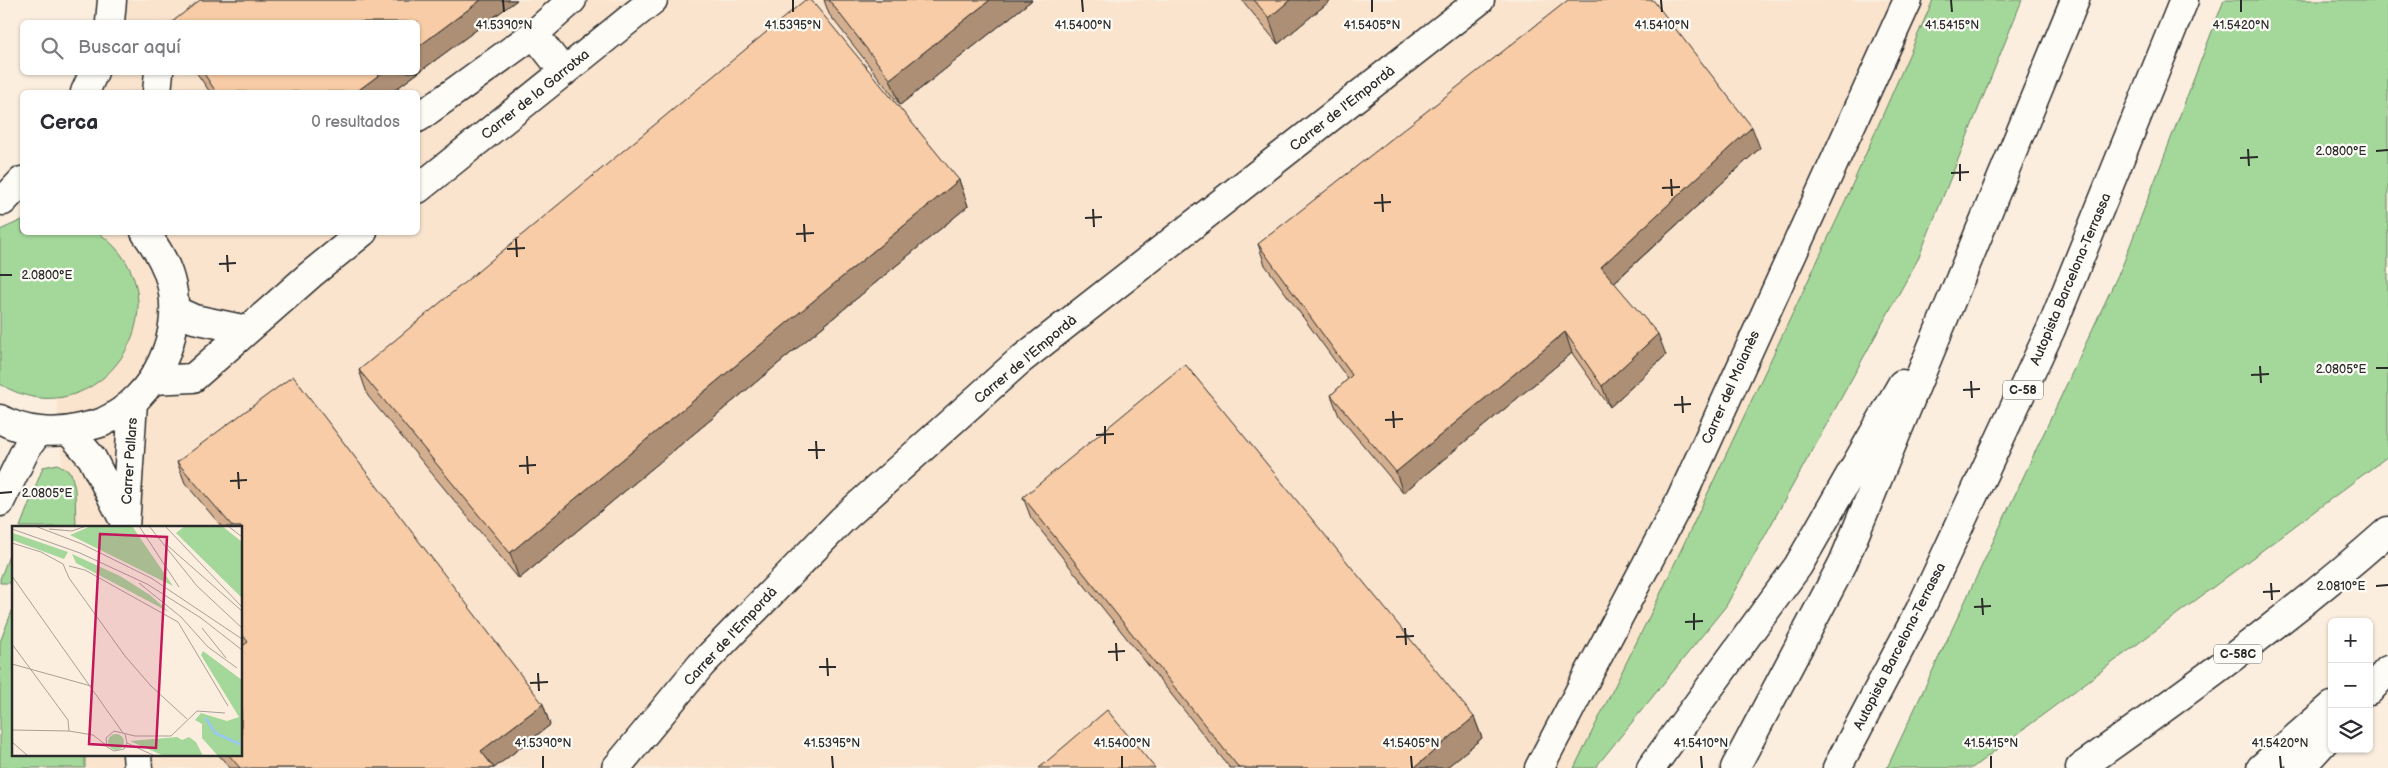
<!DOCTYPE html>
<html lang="es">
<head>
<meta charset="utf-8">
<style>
  :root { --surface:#fff; --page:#f2f2f3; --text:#2b2b33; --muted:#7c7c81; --line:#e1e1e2 }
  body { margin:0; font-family:"Balsamiq Sans",sans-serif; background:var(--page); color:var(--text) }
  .controls { position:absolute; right:15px; bottom:15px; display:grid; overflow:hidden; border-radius:8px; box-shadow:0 1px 4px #0004 }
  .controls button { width:45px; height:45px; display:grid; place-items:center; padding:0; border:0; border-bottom:1px solid var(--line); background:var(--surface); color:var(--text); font:25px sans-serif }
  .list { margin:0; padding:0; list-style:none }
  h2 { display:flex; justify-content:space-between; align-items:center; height:65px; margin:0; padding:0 20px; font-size:21px }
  h2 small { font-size:16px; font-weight:400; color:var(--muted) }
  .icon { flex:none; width:28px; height:28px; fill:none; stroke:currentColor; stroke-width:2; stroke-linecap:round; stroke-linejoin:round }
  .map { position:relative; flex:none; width:2388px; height:768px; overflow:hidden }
  .search { position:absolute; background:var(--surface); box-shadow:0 1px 4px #0004; left:20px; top:20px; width:400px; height:55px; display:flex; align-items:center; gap:12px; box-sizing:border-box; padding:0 18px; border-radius:8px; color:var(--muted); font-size:19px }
  .panel { position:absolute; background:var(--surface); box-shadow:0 1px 4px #0004; left:20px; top:90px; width:400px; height:145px; border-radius:8px }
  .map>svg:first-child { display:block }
</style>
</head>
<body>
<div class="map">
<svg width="2388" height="768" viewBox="0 0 2388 768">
  <rect width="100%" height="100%" fill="#fbeedf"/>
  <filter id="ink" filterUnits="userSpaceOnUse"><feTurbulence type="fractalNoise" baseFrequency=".02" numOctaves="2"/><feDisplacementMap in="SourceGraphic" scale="10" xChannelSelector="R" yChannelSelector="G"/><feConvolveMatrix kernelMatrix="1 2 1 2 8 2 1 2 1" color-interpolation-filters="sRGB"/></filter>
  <g filter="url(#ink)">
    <!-- built -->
    <path fill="#fae4ce" d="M 110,0 L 1990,0 L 1581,768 L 79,768 L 78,754 L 241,754 L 241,527 L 67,527 L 49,302 L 63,233 L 418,232 L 418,92 L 92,92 L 96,73 L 418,72 L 418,22 L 106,22 Z"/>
    <!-- green -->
    <path fill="#a4d89a" stroke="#688262" d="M 1933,0 L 2022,0 L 1918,259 L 1726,606 L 1595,768 L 1574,768 L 1656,603 L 1839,215 Z
      M 2224,0 L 2388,0 L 2388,456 L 1972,768 L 1887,768 L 2123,264 Z
      M 22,220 L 22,232 L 99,233 C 194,302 98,444 0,384 L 0,230 Z
      M 58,464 L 71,473 L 75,489 L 76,527 L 20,527 L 43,467 Z
      M 14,543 L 14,583 L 0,583 L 0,579 Z
      M 14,606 L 14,754 L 85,754 L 85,768 L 0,768 L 0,642 Z"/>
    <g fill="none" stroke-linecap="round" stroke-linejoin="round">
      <defs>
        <path id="minor" d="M 110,22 L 112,0
          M 564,72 L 534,34 L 572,0
          M 85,92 L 94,72
          M 157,92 L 159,72
          M 418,118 L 534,34
          M 418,189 L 653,0
          M 3,201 L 22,181
          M 174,310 L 194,319 L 247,330
          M 153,380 L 193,378 L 310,275 L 363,232
          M 0,419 C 23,432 55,435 81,428 C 88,426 96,425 103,422 C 155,398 186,334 170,279 C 165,261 156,247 145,232
          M 69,431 L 92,458 L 124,521
          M 0,502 L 27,447 L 39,431
          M 125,527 L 133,402
          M 137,754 L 138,768
          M 616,768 L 701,665 L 842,520 L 1018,362 L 1480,0
          M 1539,768 L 1681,499 L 1908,0"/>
        <path id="highway" d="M 2369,691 L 2388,670
          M 1651,768 L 1798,566 L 1902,384
          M 1735,768 L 1843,563 L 2075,0
          M 1837,768 L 1920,610 L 2051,329 L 2184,0
          M 2080,768 C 2186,693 2291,617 2388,531
          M 2261,768 L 2332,706
          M 2300,768 L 2332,733"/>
      </defs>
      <!-- minor casing -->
      <use href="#minor" stroke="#2b2b2b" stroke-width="31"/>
      <!-- highway casing -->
      <use href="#highway" stroke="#2b2b2b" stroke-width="31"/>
      <!-- minor -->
      <use href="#minor" stroke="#fdfcf7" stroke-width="28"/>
      <!-- highway -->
      <use href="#highway" stroke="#fdfcf7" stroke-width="28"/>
    </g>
    <!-- wall -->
    <path fill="#d4af8f" stroke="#2b2b2b" d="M 200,0 L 517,0 L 392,92 L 210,92 L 196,72 L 418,72 Z
      M 824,0 L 1032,0 L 900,105 L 829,14 Z
      M 1242,0 L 1331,0 L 1278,44 Z
      M 1760,148 L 1614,283 L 1666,355 L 1610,407 L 1572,353 L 1403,493 L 1339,416 L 1331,395 L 1348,379 L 1265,265 L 1258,244 Z
      M 959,180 L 968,206 L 519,579 L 368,396 L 359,370 Z
      M 177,462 L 543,704 L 550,725 L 494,768 L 230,768 L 218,754 L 241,754 L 243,646 L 241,644 L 241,527 L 222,527 L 185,483 Z
      M 1023,497 L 1474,717 L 1482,738 L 1446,768 L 1230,768 L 1031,518 Z"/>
    <!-- shaded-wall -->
    <path fill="#ad8f74" stroke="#2b2b2b" d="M 481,0 L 517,0 L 392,92 L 356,92 L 383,72 L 418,72 L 418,47 Z
      M 990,0 L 1032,0 L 900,105 L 890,79 Z
      M 1290,0 L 1331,0 L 1278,44 L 1269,18 Z
      M 1752,127 L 1760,148 L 1608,288 L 1601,267 Z
      M 959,180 L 968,206 L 519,579 L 510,553 Z
      M 1565,332 L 1572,353 L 1403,493 L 1396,472 Z
      M 1658,334 L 1666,355 L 1610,407 L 1602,386 Z
      M 543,704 L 550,725 L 494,768 L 481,751 Z
      M 1474,717 L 1482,738 L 1446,768 L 1414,768 Z"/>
    <!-- building -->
    <path fill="#f7cca6" stroke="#2b2b2b" d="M 200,0 L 481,0 L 418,47 L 418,22 L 172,22 Z
      M 805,0 L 811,0 L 959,180 L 510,553 L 359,370 Z
      M 829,0 L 990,0 L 890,79 Z
      M 1254,0 L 1290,0 L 1269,18 Z
      M 1568,0 L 1653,0 L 1752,127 L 1601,267 L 1658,334 L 1602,386 L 1565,332 L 1396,472 L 1331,395 L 1352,375 L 1258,244 Z
      M 203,72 L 383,72 L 356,92 L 216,92 Z
      M 1185,364 L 1474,717 L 1414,768 L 1239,768 L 1023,497 Z
      M 293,376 L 543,704 L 481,751 L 494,768 L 240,768 L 228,754 L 241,754 L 241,647 L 248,642 L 241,633 L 241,527 L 233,527 L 177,462 Z
      M 1107,710 L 1155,768 L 1039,768 Z"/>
  </g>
  <!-- ticks -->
  <path fill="none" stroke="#2b2b2b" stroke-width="2" d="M 503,0 L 504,12M 793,0 L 793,12M 1082,0 L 1083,12M 1372,0 L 1372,12M 1661,0 L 1662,12M 1951,0 L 1952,12M 2241,0 L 2241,12M 2248,149 L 2249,166M 2376,151 L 2388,150M 2240,158 L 2258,157M 1960,164 L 1960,181M 1951,173 L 1969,172M 1671,179 L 1672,196M 1662,188 L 1680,187M 1382,194 L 1383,212M 1374,203 L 1391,202M 1093,209 L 1094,227M 1085,218 L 1102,217M 804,224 L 805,242M 796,234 L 814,233M 516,239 L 517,257M 507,249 L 525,248M 227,255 L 228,272M 219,264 L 236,263M 0,275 L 12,275M 2260,366 L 2261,383M 2376,368 L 2388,368M 2251,375 L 2269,374M 1971,381 L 1972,398M 1963,390 L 1980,389M 1682,396 L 1683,413M 1674,405 L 1691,404M 1393,411 L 1394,428M 1385,420 L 1403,419M 1105,426 L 1105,444M 1096,435 L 1114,434M 816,441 L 817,459M 808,450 L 825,450M 527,456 L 528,474M 519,466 L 536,465M 238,472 L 239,489M 230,481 L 247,480M 0,493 L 12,492M 2271,583 L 2272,600M 2376,586 L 2388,585M 2263,592 L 2280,591M 1982,598 L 1983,615M 1974,607 L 1991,606M 1694,613 L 1694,630M 1685,622 L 1703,621M 1405,628 L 1406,645M 1396,637 L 1414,636M 1116,643 L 1117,661M 1108,652 L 1125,651M 827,658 L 828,676M 819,667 L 836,667M 538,673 L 539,691M 530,683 L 548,682M 543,756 L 543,768M 832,756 L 833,768M 1122,756 L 1122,768M 1411,756 L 1412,768M 1701,756 L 1702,768M 1991,756 L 1991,768M 2280,756 L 2281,768"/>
  <g text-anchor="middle" stroke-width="4.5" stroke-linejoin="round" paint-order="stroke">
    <!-- shield labels -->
    <g fill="#fdfcf7" stroke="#6a6a68" stroke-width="1">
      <rect x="2003" y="380.5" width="40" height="19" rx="4"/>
      <rect x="2214" y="644.5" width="48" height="19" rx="4"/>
    </g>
    <g font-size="12" font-weight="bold" fill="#2b2b2b">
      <text x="2023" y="394">C-58</text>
      <text x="2238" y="658">C-58C</text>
    </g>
    <!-- street labels -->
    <g font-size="14" fill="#2b2b2b" stroke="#fdfcf7">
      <text transform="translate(535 94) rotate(-39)" y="5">Carrer de la Garrotxa</text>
      <text transform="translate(1342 108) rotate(-38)" y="5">Carrer de l'Empordà</text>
      <text transform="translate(2070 279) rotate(-67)" y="5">Autopista Barcelona-Terrassa</text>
      <text transform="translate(1025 359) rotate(-40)" y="5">Carrer de l'Empordà</text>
      <text transform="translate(1730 387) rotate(-66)" y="5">Carrer del Moianès</text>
      <text transform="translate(129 461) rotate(-86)" y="5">Carrer Pallars</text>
      <text transform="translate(730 636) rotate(-47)" y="5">Carrer de l'Empordà</text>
      <text transform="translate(1899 646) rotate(-63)" y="5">Autopista Barcelona-Terrassa</text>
    </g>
  </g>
  <!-- overview -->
  <g transform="translate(12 526)">
    <rect width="230" height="230" fill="#fbeedf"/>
    <path d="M 79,0 L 120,0 L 161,60 L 58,9 ZM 173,0 L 210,0 L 230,16 L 230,72 L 164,7 ZM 0,7 L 1,7 L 56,26 L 52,33 L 0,14 ZM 60,28 L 108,50 L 138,69 L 157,86 L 64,37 ZM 191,125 L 230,154 L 230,230 L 206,230 L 190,212 L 190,198 L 183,194 L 189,187 L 215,195 L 227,191 L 189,129 ZM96 216a8 8 0 1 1 16 0a8 8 0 1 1-16 0ZM 165,211 L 170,214 L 177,211 L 184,216 L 191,230 L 152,230 L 118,215 Z" fill="#a4d89a"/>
    <path fill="none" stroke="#96c8f3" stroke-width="2.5" d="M 194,192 L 203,207 L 230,219"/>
    <path fill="none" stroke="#a8a097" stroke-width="1" d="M 23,0 L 70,18 L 139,52 L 230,113M 127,0 L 167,61M 137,0 L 185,60 L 230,102M 153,0 L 230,81M 216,0 L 230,11M 0,3 L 68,27 L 135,58 L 189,92 L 230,124M 37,3 L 60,5 L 74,0M 0,17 L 29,26 L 51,38M 156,20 L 230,85M 51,38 L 57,52 L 113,130 L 139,160 L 175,193M 57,40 L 73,44 L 166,96 L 216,180M 0,50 L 111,207M 127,57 L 169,91 L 196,121 L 225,142M 190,102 L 214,132M 0,118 L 56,194 L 57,205M 0,138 L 79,160M 0,204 L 57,205 L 81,209 L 94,219M 113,208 L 115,217 L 112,223 L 102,225 L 95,221 L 94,212 L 102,205 L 123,210 L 159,210 L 185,185 L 213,187M 0,216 L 16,230M 115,217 L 143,230"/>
    <path fill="#c2185b" fill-opacity="0.15" stroke="#c2185b" stroke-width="2.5" d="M 88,8 L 155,11 L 144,222 L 77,218 Z"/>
    <rect width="230" height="230" fill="none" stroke="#2b2b2b" stroke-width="2.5"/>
  </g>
  <g font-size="12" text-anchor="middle" fill="#2b2b2b" stroke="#fdfcf7" stroke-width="4.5" stroke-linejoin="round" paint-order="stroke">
    <text x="504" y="29">41.5390°N</text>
    <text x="793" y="29">41.5395°N</text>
    <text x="1083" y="29">41.5400°N</text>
    <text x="1372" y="29">41.5405°N</text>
    <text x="1662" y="29">41.5410°N</text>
    <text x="1952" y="29">41.5415°N</text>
    <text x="2241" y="29">41.5420°N</text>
    <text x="2341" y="155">2.0800°E</text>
    <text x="47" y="279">2.0800°E</text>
    <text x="2341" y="373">2.0805°E</text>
    <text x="47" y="497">2.0805°E</text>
    <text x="2341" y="590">2.0810°E</text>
    <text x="543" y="747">41.5390°N</text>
    <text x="832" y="747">41.5395°N</text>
    <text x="1122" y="747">41.5400°N</text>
    <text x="1411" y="747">41.5405°N</text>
    <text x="1701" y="747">41.5410°N</text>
    <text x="1991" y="747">41.5415°N</text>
    <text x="2280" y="747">41.5420°N</text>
  </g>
</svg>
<div class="controls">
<button>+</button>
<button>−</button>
<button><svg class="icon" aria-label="layers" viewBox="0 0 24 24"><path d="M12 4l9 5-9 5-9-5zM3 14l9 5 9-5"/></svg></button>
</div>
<div class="search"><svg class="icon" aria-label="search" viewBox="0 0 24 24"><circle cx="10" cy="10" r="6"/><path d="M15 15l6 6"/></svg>Buscar aquí</div>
<section class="panel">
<h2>Cerca<small>0 resultados</small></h2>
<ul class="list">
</ul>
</section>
</div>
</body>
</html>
